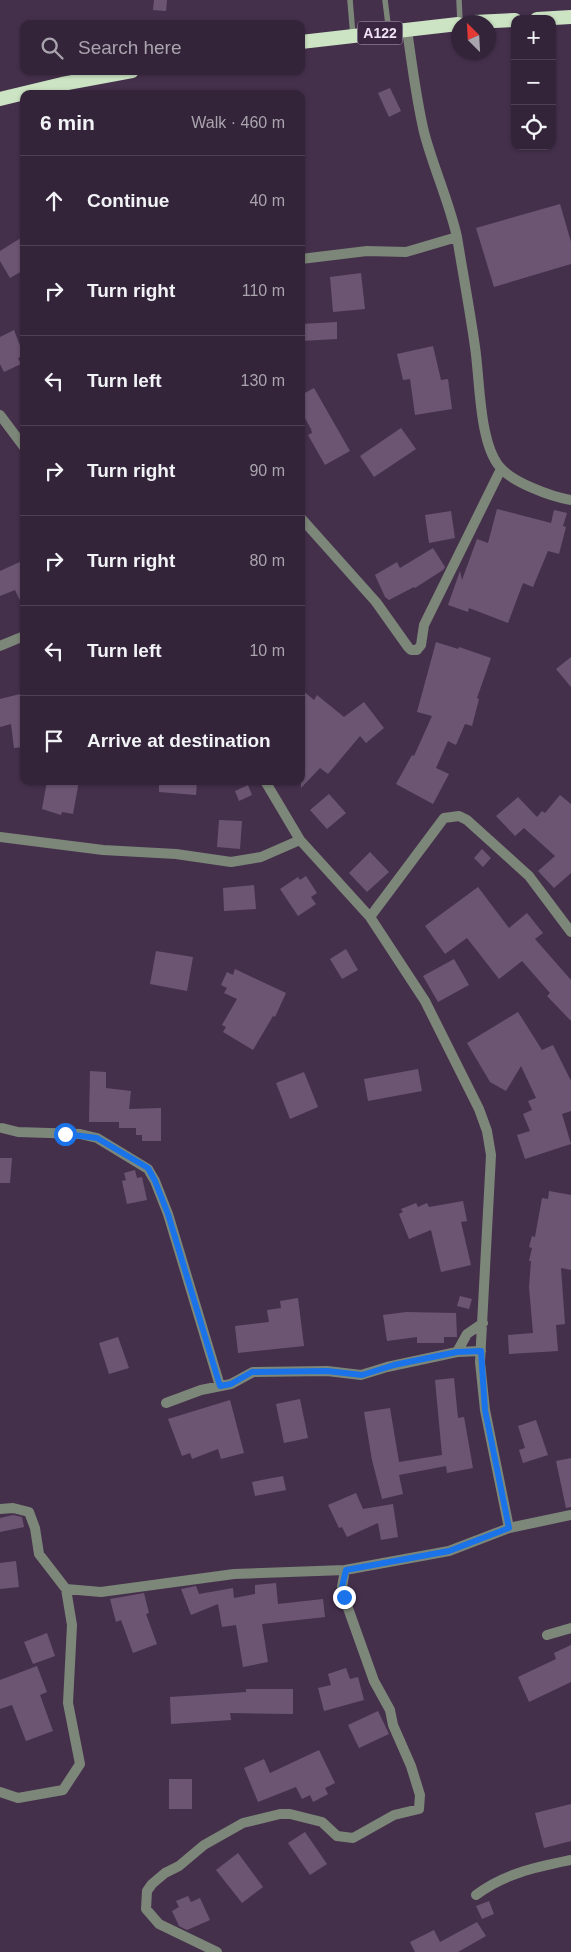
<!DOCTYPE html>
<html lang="en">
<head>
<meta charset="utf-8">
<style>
  :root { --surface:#342439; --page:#3f3044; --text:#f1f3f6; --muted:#a9a4ae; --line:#4e4153 }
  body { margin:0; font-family:Arial,sans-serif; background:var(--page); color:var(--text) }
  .controls { position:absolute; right:15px; top:15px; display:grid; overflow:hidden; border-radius:10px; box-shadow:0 1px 4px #0004 }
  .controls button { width:45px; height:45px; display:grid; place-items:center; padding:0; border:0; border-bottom:1px solid var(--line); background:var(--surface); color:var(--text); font:25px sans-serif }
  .compass { position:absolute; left:451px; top:15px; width:45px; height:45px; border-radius:50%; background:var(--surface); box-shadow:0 1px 4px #0004; rotate:336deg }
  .stop { position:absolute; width:15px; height:15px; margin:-11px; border:4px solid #1a73e8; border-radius:50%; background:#fff }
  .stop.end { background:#1a73e8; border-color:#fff; box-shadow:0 1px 5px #0008 }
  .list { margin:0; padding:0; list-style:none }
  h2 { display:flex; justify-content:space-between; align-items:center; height:65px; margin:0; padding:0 20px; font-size:21px }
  h2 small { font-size:16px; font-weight:400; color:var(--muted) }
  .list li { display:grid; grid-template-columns:32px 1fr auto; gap:15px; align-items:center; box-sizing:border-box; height:90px; padding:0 20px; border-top:1px solid var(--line) }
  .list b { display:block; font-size:19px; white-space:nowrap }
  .list em { font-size:16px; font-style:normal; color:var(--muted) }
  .icon { flex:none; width:28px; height:28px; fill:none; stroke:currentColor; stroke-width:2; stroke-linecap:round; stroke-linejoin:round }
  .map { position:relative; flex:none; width:571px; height:1952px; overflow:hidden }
  .search { position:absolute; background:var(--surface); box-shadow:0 1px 4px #0004; left:20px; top:20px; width:285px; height:55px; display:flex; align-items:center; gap:12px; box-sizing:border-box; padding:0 18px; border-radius:10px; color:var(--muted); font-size:19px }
  .panel { position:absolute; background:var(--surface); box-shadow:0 1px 4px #0004; left:20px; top:90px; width:285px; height:695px; border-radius:10px }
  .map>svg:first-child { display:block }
</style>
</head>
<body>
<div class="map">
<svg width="571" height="1952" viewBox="0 0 571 1952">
  <rect width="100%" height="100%" fill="#45304c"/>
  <!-- building -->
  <path fill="#6c5573" d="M 154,0 L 167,0 L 166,11 L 153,10 Z
    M 390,88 L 401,111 L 389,117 L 378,93 Z
    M 560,204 L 571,242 L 571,264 L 494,287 L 476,228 Z
    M 24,236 L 24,270 L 10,278 L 0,261 L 0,251 Z
    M 361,273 L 365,309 L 333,312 L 330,277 Z
    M 337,322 L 337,339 L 301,341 L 301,324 Z
    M 14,330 L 24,356 L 18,358 L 21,364 L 4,372 L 0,364 L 0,337 Z
    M 433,346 L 441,380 L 448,379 L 452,409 L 415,415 L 410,379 L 403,380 L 397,354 Z
    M 314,388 L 350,451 L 325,465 L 308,435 L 312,433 L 311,429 L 301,411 L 301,395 Z
    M 401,428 L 416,449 L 374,477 L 360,456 Z
    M 497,509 L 551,523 L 554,510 L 567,513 L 563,526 L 566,527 L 559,554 L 548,551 L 533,587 L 523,583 L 508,623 L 469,608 L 468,612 L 448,605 L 460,571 L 462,580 L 477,539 L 488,543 Z
    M 451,511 L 455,538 L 429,543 L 425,515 Z
    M 433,548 L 445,567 L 443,570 L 415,588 L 414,587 L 389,600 L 385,597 L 375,575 L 397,562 L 400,568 Z
    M 24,560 L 24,609 L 15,590 L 0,596 L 0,571 Z
    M 436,642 L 458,649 L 459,647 L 491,658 L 477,698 L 479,699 L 472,726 L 465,724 L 456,745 L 448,741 L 436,768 L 449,774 L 433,804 L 396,784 L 412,755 L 414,756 L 432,716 L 417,712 Z
    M 571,657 L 571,687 L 556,669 Z
    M 301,689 L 314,700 L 317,695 L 344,717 L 364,702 L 384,728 L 366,743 L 360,736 L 328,774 L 320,768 L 301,788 Z
    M 24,693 L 24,747 L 14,748 L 11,724 L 0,727 L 0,699 Z
    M 47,781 L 79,781 L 73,814 L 62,812 L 61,815 L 42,809 Z
    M 159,781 L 197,781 L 196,795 L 159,792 Z
    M 248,785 L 252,795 L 239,801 L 235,791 Z
    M 329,794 L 346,813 L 327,829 L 310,810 Z
    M 560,795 L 571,804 L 571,873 L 554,888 L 538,871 L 555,856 L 524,828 L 515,836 L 496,816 L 518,797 L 537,817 L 542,811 L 545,813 Z
    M 219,820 L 242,821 L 240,849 L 217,847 Z
    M 482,849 L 491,858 L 483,867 L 474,858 Z
    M 370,852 L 389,872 L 367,892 L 349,873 Z
    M 306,876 L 317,893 L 311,897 L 316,904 L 298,916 L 280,889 L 298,877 L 300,880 Z
    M 254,885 L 256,909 L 224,911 L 223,888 Z
    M 478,887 L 509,928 L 527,913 L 543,933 L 535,939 L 571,980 L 571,1021 L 547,996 L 550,993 L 522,961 L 499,979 L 467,938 L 445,954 L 425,926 Z
    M 346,949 L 358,970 L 342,979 L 330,959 Z
    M 156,951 L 193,957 L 187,991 L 150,984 Z
    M 454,959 L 469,985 L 438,1002 L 423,976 Z
    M 235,969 L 286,993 L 275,1017 L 273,1016 L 253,1050 L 223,1032 L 226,1027 L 222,1025 L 237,999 L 224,993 L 227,988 L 221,985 L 227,972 L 233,975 Z
    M 518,1012 L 542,1050 L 553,1045 L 571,1081 L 571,1111 L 562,1114 L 571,1144 L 525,1159 L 517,1135 L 530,1131 L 523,1114 L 532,1110 L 528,1101 L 536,1098 L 521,1066 L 506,1091 L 490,1082 L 467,1043 Z
    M 418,1069 L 422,1091 L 368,1101 L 364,1079 Z
    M 90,1071 L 106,1072 L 106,1088 L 131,1091 L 129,1109 L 161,1108 L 161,1141 L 142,1141 L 142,1135 L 136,1135 L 136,1128 L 119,1128 L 119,1122 L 89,1122 Z
    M 304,1072 L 318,1107 L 290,1119 L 276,1083 Z
    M 0,1158 L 12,1158 L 10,1183 L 0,1183 Z
    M 135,1170 L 137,1178 L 142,1177 L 147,1200 L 127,1204 L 122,1181 L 126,1180 L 124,1173 Z
    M 549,1191 L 571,1195 L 571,1270 L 561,1268 L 565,1324 L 556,1325 L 558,1351 L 509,1354 L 508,1335 L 533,1333 L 529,1287 L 531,1261 L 529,1261 L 532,1248 L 529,1247 L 532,1236 L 535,1237 L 542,1198 L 548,1199 Z
    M 463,1201 L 467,1221 L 461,1222 L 471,1265 L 441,1272 L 431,1230 L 409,1239 L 399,1214 L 403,1212 L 401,1209 L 416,1203 L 418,1207 L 427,1203 L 429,1207 Z
    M 460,1296 L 472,1299 L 469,1309 L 457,1306 Z
    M 298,1298 L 304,1346 L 238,1353 L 235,1326 L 269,1322 L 267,1310 L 281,1308 L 280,1301 Z
    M 406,1312 L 456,1313 L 457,1337 L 444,1337 L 444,1343 L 417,1343 L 417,1337 L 387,1341 L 383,1315 Z
    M 118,1337 L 129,1368 L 109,1374 L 99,1343 Z
    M 454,1378 L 458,1418 L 464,1417 L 473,1468 L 447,1473 L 446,1466 L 399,1475 L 403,1494 L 382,1499 L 372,1460 L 364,1412 L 390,1408 L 399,1462 L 442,1455 L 435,1380 Z
    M 300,1399 L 308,1438 L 284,1443 L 276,1404 Z
    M 230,1400 L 244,1453 L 221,1459 L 218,1449 L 192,1459 L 190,1453 L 182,1456 L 168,1419 Z
    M 536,1420 L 548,1455 L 523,1463 L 519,1450 L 525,1448 L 518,1426 Z
    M 571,1458 L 571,1507 L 566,1508 L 556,1461 Z
    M 283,1476 L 286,1490 L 255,1496 L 252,1482 Z
    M 356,1493 L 363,1509 L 393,1504 L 398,1537 L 381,1540 L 378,1523 L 347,1537 L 342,1527 L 339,1528 L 328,1505 Z
    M 13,1515 L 22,1517 L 24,1527 L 0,1532 L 0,1518 Z
    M 16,1561 L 19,1587 L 0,1589 L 0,1563 Z
    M 276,1583 L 278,1604 L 323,1599 L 325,1617 L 262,1624 L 268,1662 L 243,1667 L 236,1625 L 222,1627 L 218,1604 L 191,1615 L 181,1589 L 196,1586 L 199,1594 L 233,1588 L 234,1598 L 255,1594 L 255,1585 Z
    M 144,1593 L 149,1613 L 146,1614 L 157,1644 L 133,1653 L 121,1620 L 116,1622 L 110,1599 Z
    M 47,1633 L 55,1656 L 33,1664 L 24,1642 Z
    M 571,1645 L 571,1682 L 529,1702 L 518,1677 L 556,1659 L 554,1653 Z
    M 37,1666 L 47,1692 L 40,1695 L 53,1731 L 26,1741 L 12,1705 L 0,1709 L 0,1680 Z
    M 346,1668 L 350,1679 L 358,1677 L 364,1700 L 324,1711 L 318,1688 L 331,1685 L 328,1674 Z
    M 246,1689 L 293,1689 L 293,1714 L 230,1713 L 231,1720 L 171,1724 L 170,1697 L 246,1692 Z
    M 378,1711 L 389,1734 L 359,1748 L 348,1725 Z
    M 319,1750 L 335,1783 L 325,1788 L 328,1794 L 313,1802 L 310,1795 L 302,1799 L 296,1787 L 258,1802 L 244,1768 L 264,1759 L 270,1773 Z
    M 169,1779 L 192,1779 L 192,1809 L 169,1809 Z
    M 571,1804 L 571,1841 L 544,1848 L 535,1813 Z
    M 305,1832 L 327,1864 L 310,1875 L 288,1843 Z
    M 238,1853 L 263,1887 L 242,1903 L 216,1870 Z
    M 188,1896 L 191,1902 L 200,1898 L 210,1920 L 187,1930 L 179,1926 L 172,1911 L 179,1907 L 176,1901 Z
    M 489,1901 L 494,1914 L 482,1919 L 476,1906 Z
    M 477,1922 L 486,1936 L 458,1952 L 415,1952 L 410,1942 L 434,1930 L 440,1942 Z"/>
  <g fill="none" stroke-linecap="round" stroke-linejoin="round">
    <!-- service -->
    <path stroke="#7d8779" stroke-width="5.5" d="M 350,0 L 353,36
      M 385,0 L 389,32
      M 459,0 L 460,22"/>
    <!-- minor -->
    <path stroke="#7d8779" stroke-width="10" d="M 407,30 C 412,64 416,98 424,132 C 433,167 449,201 457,237 C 463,274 470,311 475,347 C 480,380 479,441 499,466 C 511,482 552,497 571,500
      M 62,84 L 66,94
      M 301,259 L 367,251 L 406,252 L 457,237
      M 0,415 L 24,447
      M 301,518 L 376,602 L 408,647 L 411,650 L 417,650 L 421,645 L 424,625 L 501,469
      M 0,646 L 24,636
      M 265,781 L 300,840 L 370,917 L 425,1001 L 479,1109 L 487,1131 L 491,1155 L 480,1362 L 485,1410 L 509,1528
      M 0,837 L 103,850 L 176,854 L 231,862 L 261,857 L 300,840
      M 370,917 L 444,818 L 459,816 L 467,820 L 529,876 L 571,932
      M 2,1128 L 18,1132 L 80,1134 L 97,1138 L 148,1169 L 155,1181 L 168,1214 L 220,1386
      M 457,1352 L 467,1334 L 483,1323
      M 166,1403 L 201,1390 L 231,1384 L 253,1372 L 327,1371 L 361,1375 L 387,1367 L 457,1352 L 481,1351
      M 0,1509 L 13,1508 L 29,1512 L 35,1528 L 39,1554 L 66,1589 L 101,1592 L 234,1574 L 345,1570 L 449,1551 L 509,1528 L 571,1515
      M 547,1635 L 571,1628
      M 0,1792 L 18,1798 L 63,1790 L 80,1764 L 68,1703 L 72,1625 L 66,1589
      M 476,1895 C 505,1873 537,1867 571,1860
      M 217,1952 L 159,1924 L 146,1909 L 147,1891 L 152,1884 L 165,1873 L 179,1866 L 204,1845 L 243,1823 L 280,1814 L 290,1814 L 322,1822 L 337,1836 L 353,1838 L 394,1815 L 419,1809 L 420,1795 L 411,1766 L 393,1725 L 390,1710 L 374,1681 L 344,1597 L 342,1587 L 345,1570"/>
    <!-- trunk -->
    <path stroke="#cce4c4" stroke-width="14" d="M 537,19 L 571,17
      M 474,22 L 515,20
      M 301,42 L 458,24
      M 0,99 L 62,84 L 132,71"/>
  </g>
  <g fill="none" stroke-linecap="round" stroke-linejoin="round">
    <!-- route -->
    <path stroke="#1a73e8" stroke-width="6" d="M 65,1134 L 97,1138 L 148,1168 L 155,1181 L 168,1214 L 220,1386 L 231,1384 L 252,1372 L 327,1371 L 362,1375 L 394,1365 L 457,1352 L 481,1351 L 485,1410 L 509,1528 L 449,1551 L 346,1570 L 342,1587 L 344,1597"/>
  </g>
  <g text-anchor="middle" stroke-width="4.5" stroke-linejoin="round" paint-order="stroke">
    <!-- shield labels -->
    <rect fill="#3a2641" stroke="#b9aabe" stroke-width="1" x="357.5" y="21.5" width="45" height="23" rx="4"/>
    <g font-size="14" font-weight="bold" fill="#efe2f4">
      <text x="380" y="38">A122</text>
    </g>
  </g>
</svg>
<div class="controls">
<button>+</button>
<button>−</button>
<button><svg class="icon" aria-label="locate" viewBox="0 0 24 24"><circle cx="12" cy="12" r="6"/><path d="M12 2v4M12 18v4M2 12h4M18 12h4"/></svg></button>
</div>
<svg class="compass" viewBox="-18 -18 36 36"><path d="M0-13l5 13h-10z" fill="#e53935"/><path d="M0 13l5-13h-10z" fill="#a9a4ae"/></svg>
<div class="stop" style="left:65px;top:1134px"></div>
<div class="stop end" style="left:344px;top:1597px"></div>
<div class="search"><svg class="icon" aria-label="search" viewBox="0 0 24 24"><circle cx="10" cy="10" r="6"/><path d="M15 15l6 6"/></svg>Search here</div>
<section class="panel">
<h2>6 min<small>Walk · 460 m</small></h2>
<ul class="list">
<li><svg class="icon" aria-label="ahead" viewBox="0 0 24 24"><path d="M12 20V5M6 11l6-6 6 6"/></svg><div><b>Continue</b></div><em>40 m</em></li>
<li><svg class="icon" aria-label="right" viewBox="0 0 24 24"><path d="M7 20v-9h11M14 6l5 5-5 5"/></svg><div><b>Turn right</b></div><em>110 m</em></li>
<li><svg class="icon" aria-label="left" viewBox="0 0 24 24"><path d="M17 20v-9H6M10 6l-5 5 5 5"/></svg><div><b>Turn left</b></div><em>130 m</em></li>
<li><svg class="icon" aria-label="right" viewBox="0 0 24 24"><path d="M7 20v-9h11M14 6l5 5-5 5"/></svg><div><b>Turn right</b></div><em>90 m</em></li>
<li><svg class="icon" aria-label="right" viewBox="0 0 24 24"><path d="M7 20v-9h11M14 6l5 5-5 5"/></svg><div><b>Turn right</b></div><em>80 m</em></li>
<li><svg class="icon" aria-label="left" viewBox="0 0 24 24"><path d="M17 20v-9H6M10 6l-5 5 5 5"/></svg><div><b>Turn left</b></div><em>10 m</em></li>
<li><svg class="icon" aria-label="arrive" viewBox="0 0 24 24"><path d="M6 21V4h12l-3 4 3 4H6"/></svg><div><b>Arrive at destination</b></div></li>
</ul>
</section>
</div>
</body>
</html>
